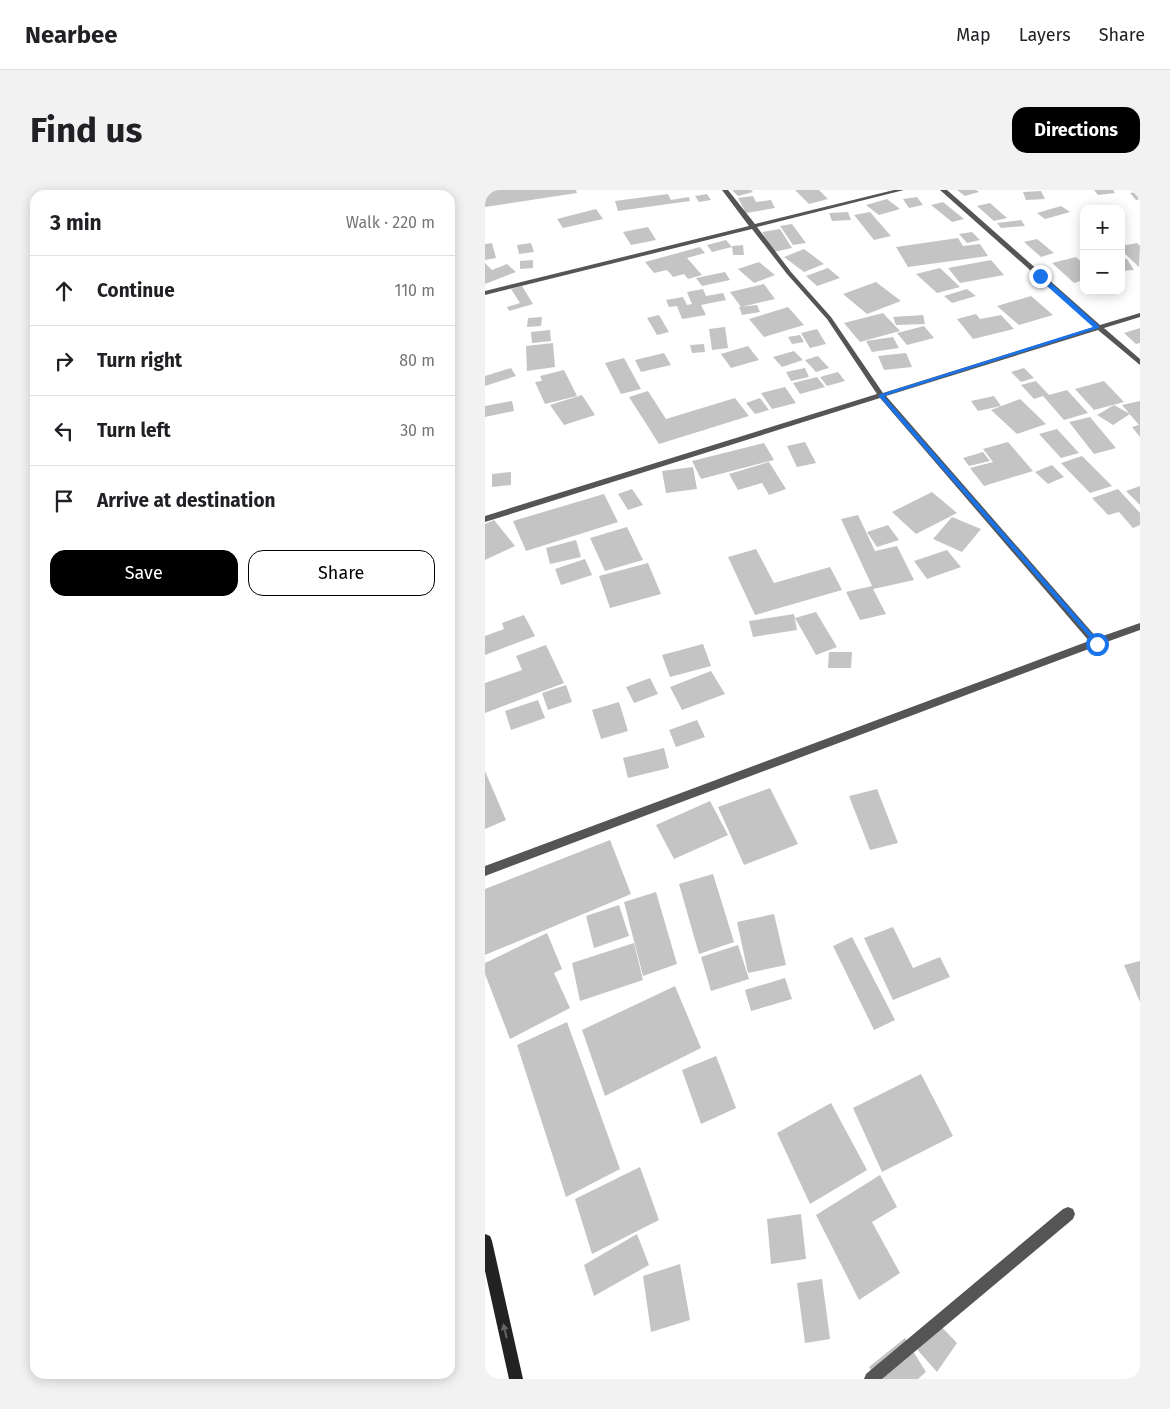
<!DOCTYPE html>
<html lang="en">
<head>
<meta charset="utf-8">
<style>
  :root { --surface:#fff; --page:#f2f2f2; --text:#202124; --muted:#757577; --line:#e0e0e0; --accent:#000 }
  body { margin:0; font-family:"Fira Sans",sans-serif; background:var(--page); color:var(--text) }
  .controls { position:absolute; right:15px; top:15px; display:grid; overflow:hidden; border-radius:10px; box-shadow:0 2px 12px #0003 }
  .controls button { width:45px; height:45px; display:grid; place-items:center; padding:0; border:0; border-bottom:1px solid var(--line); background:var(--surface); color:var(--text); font:25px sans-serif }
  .stop { position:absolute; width:15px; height:15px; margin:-11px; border:4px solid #1a73e8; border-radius:50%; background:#fff }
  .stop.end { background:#1a73e8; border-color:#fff; box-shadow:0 1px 5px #0008 }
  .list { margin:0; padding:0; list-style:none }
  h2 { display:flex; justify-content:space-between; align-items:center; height:65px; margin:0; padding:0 20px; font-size:21px }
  h2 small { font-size:16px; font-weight:400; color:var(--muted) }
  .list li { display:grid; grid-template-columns:32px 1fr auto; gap:15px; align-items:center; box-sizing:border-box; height:70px; padding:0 20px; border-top:1px solid var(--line) }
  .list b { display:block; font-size:19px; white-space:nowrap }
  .list em { font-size:16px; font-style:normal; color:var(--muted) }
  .actions { display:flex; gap:10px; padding:15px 20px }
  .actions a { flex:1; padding:11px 0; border:1px solid var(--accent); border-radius:15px; text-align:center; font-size:18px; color:var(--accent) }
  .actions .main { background:var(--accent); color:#fff }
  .icon { flex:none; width:28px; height:28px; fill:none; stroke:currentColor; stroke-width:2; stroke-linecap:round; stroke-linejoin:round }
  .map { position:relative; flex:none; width:655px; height:1189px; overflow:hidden; border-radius:15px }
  header { display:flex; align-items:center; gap:30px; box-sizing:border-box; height:70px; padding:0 25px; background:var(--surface); border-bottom:1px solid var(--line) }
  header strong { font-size:24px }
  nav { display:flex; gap:28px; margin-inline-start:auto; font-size:18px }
  .intro { display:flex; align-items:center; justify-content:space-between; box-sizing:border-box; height:120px; padding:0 30px }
  h1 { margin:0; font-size:35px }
  .button { padding:12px 22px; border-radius:15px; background:var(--accent); color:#fff; font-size:18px; font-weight:700 }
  main { display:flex; gap:30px; padding:0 30px }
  aside { flex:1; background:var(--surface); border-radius:15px; box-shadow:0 2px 12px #0003 }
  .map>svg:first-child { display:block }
</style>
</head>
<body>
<header>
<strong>Nearbee</strong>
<nav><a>Map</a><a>Layers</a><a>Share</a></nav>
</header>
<div class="intro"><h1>Find us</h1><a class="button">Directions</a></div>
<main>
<aside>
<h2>3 min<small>Walk · 220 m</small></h2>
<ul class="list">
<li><svg class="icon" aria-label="ahead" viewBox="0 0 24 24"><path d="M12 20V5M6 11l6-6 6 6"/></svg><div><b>Continue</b></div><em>110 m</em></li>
<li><svg class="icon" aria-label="right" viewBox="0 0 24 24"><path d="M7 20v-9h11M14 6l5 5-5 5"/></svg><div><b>Turn right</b></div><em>80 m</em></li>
<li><svg class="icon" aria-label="left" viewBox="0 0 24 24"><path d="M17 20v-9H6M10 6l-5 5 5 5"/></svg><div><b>Turn left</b></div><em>30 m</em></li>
<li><svg class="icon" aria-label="arrive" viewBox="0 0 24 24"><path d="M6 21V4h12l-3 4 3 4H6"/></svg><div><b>Arrive at destination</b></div></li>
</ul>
<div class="actions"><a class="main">Save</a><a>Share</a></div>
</aside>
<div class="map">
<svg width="655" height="1189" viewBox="0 0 655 1189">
  <rect width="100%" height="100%" fill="#fff"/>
  <!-- building -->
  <path fill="#c4c4c4" d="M 6,0 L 91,0 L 92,3 L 0,17 L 0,1 Z
    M 247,0 L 266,0 L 268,2 L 253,6 Z
    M 310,0 L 334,0 L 343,9 L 324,14 Z
    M 472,0 L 491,0 L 494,2 L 480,6 Z
    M 609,0 L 628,0 L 630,3 L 613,5 Z
    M 556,1 L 560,9 L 541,10 L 538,2 Z
    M 655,1 L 655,9 L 651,10 L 645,3 Z
    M 183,4 L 186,10 L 204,7 L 205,11 L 133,21 L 130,11 Z
    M 222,4 L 226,10 L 214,12 L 210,6 Z
    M 268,6 L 271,12 L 286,10 L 290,18 L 261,23 L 253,8 Z
    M 432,7 L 438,15 L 424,18 L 418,9 Z
    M 402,9 L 415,19 L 394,25 L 381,15 Z
    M 458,12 L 479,29 L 467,32 L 446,15 Z
    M 505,13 L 522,28 L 509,31 L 492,16 Z
    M 576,16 L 585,22 L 560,29 L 552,23 Z
    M 111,19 L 118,29 L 78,38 L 72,29 Z
    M 363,22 L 366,30 L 347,31 L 344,23 Z
    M 385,22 L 406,46 L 389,50 L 369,25 Z
    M 536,30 L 540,36 L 516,38 L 512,33 Z
    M 307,34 L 321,53 L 308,55 L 295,36 Z
    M 163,37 L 171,50 L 146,55 L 138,42 Z
    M 295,39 L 307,58 L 289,62 L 277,42 Z
    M 487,42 L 495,50 L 482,53 L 474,44 Z
    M 473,48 L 478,56 L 495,54 L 503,66 L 423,77 L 411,57 Z
    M 552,49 L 569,63 L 556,67 L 539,52 Z
    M 241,50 L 247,57 L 227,62 L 222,55 Z
    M 7,53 L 11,68 L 0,70 L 0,54 Z
    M 46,53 L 49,62 L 34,64 L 32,55 Z
    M 652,53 L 655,56 L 654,77 L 636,60 L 636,56 Z
    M 258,55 L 259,65 L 248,65 L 247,56 Z
    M 215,57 L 220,63 L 202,68 L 217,85 L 203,89 L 199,84 L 188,87 L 182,80 L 169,83 L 160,72 Z
    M 319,59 L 339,74 L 319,82 L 299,67 Z
    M 591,67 L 599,74 L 599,90 L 589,93 L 567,73 Z
    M 636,69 L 642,69 L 649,80 L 636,81 Z
    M 48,70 L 48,78 L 35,79 L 35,71 Z
    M 506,70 L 519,85 L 475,93 L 463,78 Z
    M 274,72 L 290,85 L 269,93 L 253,79 Z
    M 0,73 L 7,80 L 22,74 L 31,82 L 0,94 Z
    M 343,78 L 355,88 L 332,96 L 321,86 Z
    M 455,78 L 475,97 L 452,103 L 431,84 Z
    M 240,82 L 245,90 L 217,96 L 211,88 Z
    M 391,92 L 416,111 L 382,124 L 358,104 Z
    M 279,94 L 290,109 L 256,117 L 245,102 Z
    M 37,96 L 48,114 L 24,121 L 22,117 L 35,113 L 26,99 Z
    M 218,99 L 221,106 L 238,103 L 241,110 L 216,115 L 221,125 L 197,129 L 192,116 L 184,117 L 181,110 L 198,107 L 202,115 L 207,114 L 202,102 Z
    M 482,99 L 491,106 L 467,113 L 459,106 Z
    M 546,106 L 568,125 L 534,135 L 512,116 Z
    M 272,115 L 275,122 L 257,125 L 254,117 Z
    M 303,117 L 319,135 L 279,147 L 264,129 Z
    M 398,123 L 415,141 L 375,152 L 359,133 Z
    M 491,124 L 495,129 L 516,125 L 529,139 L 488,149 L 472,129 Z
    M 174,125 L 184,142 L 172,145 L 162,128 Z
    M 438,125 L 440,134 L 411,135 L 408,127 Z
    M 57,127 L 56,136 L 42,137 L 43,128 Z
    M 439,136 L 449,148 L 422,155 L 412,143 Z
    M 240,137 L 243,158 L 227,160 L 224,139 Z
    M 655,138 L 655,153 L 651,154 L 639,143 Z
    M 332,139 L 341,154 L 325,158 L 316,143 Z
    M 65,140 L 66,151 L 47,153 L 46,142 Z
    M 315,145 L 319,152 L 307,154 L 303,147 Z
    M 408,147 L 414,158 L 387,162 L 381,151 Z
    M 68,153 L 70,177 L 42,181 L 41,156 Z
    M 219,154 L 220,162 L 207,163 L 205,155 Z
    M 263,156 L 274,170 L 246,178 L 236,164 Z
    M 309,161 L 318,170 L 297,177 L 288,167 Z
    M 179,163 L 186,175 L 156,182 L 150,170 Z
    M 421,163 L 427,177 L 399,180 L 393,166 Z
    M 333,166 L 344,178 L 331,182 L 320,170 Z
    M 139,168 L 156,199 L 136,204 L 120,173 Z
    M 26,178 L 31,186 L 0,196 L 0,186 Z
    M 320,178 L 324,187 L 306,191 L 301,182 Z
    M 539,178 L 549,188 L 536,192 L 526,182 Z
    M 79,180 L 92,206 L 60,214 L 50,192 L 57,191 L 55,186 Z
    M 353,182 L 360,191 L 342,196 L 335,187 Z
    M 332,187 L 340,197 L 315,204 L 308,193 Z
    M 551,191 L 564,205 L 582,200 L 603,223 L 579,230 L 558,206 L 549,209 L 536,195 Z
    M 619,191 L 639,212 L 609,220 L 590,199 Z
    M 300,197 L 311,213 L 287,219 L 276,203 Z
    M 163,201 L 181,229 L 250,208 L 264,226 L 174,254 L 144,207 Z
    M 97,205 L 110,225 L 79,235 L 65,215 Z
    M 509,206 L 516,216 L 493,221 L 486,211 Z
    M 275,208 L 284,220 L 270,224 L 261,213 Z
    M 535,209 L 561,234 L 532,244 L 506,220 Z
    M 27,211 L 29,221 L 0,227 L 0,216 Z
    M 655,211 L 655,247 L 647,237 L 654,235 L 637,215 Z
    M 629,215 L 645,224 L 628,235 L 612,225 Z
    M 605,227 L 631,258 L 609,264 L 584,232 Z
    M 572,239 L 594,263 L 576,268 L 554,244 Z
    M 320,252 L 331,273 L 312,277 L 302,256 Z
    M 523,252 L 548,281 L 499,296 L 485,278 L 508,272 L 498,259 Z
    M 279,253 L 289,270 L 216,289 L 207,271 Z
    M 498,262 L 505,271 L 484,276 L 478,268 Z
    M 597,266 L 627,296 L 605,303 L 576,273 Z
    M 284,272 L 301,299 L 284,305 L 277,293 L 253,300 L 244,284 Z
    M 567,275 L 579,287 L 563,294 L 550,282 Z
    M 208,277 L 212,299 L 181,303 L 177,281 Z
    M 26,282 L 26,295 L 7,297 L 7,284 Z
    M 655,296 L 655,315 L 641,301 Z
    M 147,299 L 158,315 L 143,320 L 133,304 Z
    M 633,299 L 655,323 L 655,335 L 648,338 L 634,322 L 623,325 L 607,308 Z
    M 447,302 L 472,323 L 431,344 L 407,322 Z
    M 119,304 L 133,332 L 41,361 L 28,331 Z
    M 373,325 L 390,361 L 412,356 L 429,390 L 388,399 L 401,424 L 375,430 L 361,402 L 387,396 L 356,329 Z
    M 467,327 L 496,339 L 477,362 L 448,349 Z
    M 9,330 L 30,356 L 0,370 L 0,334 Z
    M 403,335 L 414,350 L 392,357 L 382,342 Z
    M 142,337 L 158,370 L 120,381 L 105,348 Z
    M 91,350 L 96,367 L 65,374 L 61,358 Z
    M 271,359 L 289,393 L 345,377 L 357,400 L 270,425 L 243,367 Z
    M 462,360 L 476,377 L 442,389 L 429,371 Z
    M 100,369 L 107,385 L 76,395 L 70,379 Z
    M 163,373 L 176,404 L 125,418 L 114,386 Z
    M 331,422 L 352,457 L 331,465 L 310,428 Z
    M 309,424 L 312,440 L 268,447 L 264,431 Z
    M 39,425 L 50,446 L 0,465 L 0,446 L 19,439 L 17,433 Z
    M 218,454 L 226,476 L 185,487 L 177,465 Z
    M 61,455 L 79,493 L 0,523 L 0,493 L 37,480 L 31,466 Z
    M 344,462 L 367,462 L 366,478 L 343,478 Z
    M 226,481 L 240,504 L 197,520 L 185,497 Z
    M 165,488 L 173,504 L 149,513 L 141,497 Z
    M 81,495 L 87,512 L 63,520 L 57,503 Z
    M 53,510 L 60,528 L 26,540 L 20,521 Z
    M 134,512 L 143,541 L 116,549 L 107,520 Z
    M 212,530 L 220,547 L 191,557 L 184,540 Z
    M 179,558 L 184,578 L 143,588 L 138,568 Z
    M 0,581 L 21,630 L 0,639 Z
    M 285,598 L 313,654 L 259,675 L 233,617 Z
    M 392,599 L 413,653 L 385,660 L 364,606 Z
    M 225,611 L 243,645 L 189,669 L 171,635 Z
    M 125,650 L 146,704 L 0,765 L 0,699 Z
    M 228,684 L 249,752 L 214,764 L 194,694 Z
    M 171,702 L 192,774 L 158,786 L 139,712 Z
    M 134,715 L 144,746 L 109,758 L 101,726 Z
    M 289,724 L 301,775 L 263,783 L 252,732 Z
    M 408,737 L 428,778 L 455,767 L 465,787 L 408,810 L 379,748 Z
    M 62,743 L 77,779 L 69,783 L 85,818 L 25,849 L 0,784 L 0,773 Z
    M 367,747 L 410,830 L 389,840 L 348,756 Z
    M 149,753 L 158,790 L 95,811 L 87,773 Z
    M 253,755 L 264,789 L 226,801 L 216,767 Z
    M 655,771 L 655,812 L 639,775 Z
    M 300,788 L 307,809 L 266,821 L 260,800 Z
    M 190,796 L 216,858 L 120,906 L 97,840 Z
    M 82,832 L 135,979 L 81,1007 L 32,855 Z
    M 231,866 L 251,918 L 216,934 L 197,880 Z
    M 436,884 L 468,946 L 397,982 L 368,918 Z
    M 346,913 L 382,980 L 325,1014 L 292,943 Z
    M 155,977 L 174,1030 L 107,1064 L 90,1009 Z
    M 395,985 L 412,1017 L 387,1032 L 415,1083 L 374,1110 L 331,1025 Z
    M 316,1024 L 321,1069 L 286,1074 L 282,1029 Z
    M 152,1044 L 164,1075 L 109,1106 L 99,1075 Z
    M 195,1074 L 205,1130 L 166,1142 L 158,1086 Z
    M 337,1089 L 345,1149 L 320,1153 L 312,1093 Z
    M 449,1129 L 472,1153 L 452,1182 L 429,1156 Z
    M 420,1148 L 441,1182 L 433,1189 L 391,1189 L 384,1177 Z"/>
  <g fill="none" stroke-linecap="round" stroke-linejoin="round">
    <!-- street -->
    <path fill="#555" fill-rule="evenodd" d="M 237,0 L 243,0 L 270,34 L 409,0 L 419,0 L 272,37 L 306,82 L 346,127 L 398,203 L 609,137 L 455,0 L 462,0 L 485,20 L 615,135 L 655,123 L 655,127 L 619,138 L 655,169 L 655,175 L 613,140 L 401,206 L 612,448 L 655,433 L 655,440 L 616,454 L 615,456 L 609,457 L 0,686 L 0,676 L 604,451 L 395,208 L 0,332 L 0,326 L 392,204 L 342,129 L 302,84 L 267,39 L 0,105 L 0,101 L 264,36 Z
      M 583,1017 L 588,1019 L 590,1024 L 588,1029 L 397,1189 L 379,1189 L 381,1184 L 578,1019 Z"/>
    <!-- secondary -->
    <path fill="#222" fill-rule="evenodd" d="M 0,1044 L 5,1046 L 7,1051 L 38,1189 L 24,1189 L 0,1081 Z"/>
  </g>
  <!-- one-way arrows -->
  <defs><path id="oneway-solid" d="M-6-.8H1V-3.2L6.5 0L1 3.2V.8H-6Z" transform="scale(1.25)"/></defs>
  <use fill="#646464" href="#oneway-solid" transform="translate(20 1141) rotate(-103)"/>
  <!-- route -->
  <path fill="#1a73e8" d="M 553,85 L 557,85 L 614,136 L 614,138 L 399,206 L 614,452 L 615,454 L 612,456 L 393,205 L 608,137 L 553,88 Z"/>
</svg>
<div class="controls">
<button>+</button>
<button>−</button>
</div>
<div class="stop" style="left:612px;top:454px"></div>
<div class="stop end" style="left:555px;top:86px"></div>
</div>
</main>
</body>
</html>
